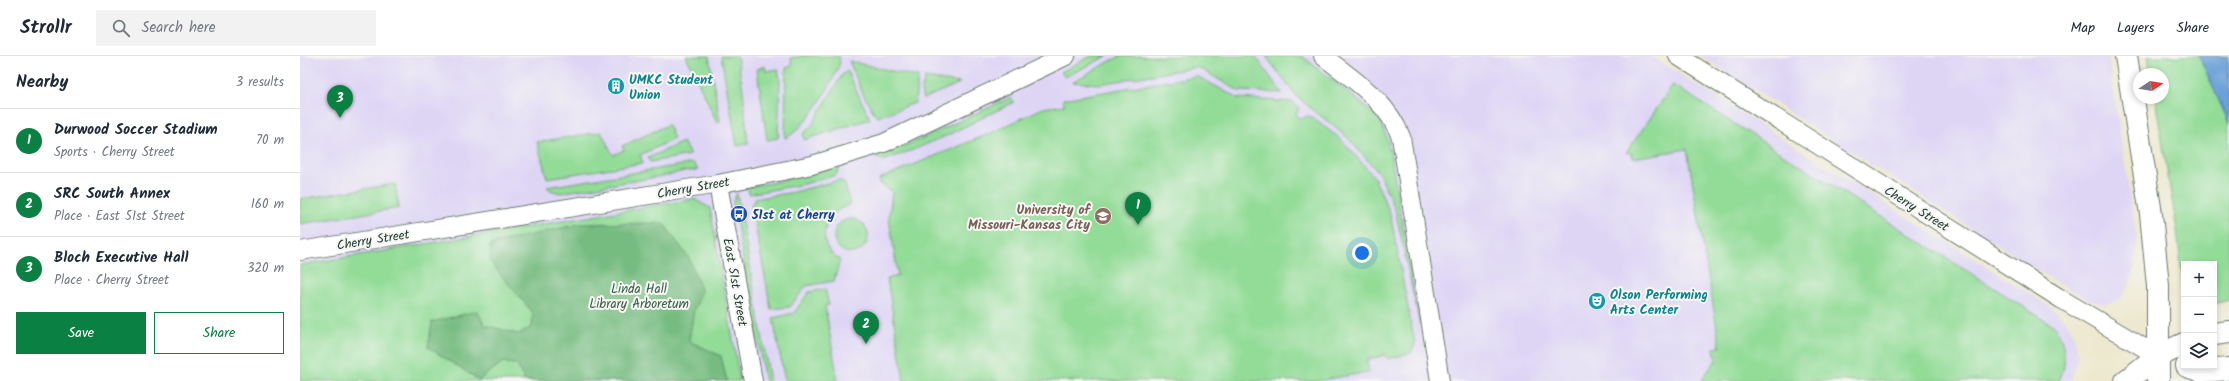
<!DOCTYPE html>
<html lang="en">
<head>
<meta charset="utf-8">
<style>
  :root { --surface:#fff; --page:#f2f2f3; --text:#1f2937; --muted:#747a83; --line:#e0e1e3; --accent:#0b8043 }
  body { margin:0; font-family:Kalam,sans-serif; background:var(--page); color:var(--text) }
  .controls { position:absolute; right:12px; bottom:12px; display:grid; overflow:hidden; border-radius:0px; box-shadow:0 2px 6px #0003 }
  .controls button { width:36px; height:36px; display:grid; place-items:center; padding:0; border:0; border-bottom:1px solid var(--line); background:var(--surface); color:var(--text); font:20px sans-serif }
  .compass { position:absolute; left:1833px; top:12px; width:36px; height:36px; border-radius:50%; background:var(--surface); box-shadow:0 2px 6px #0003; rotate:78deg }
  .you { position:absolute; left:1062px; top:197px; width:14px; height:14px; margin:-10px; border:3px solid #fff; border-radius:50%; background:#1a73e8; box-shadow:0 0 0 6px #1a73e833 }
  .badge { display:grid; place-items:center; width:26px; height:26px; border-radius:50%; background:var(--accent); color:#fff; font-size:13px; font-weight:700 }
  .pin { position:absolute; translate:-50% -33px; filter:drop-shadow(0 1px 2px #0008) }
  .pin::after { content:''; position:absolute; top:21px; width:14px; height:12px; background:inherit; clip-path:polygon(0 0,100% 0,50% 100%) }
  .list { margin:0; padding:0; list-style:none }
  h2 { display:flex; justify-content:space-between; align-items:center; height:52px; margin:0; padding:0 16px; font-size:17px }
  h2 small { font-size:13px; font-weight:400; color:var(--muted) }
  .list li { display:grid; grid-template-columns:26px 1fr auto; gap:12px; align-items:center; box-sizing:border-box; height:64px; padding:0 16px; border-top:1px solid var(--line) }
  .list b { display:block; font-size:15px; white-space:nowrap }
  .list p { margin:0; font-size:13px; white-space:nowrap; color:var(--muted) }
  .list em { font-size:13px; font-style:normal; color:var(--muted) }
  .actions { display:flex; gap:8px; padding:12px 16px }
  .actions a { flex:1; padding:9px 0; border:1px solid var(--accent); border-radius:0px; text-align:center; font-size:14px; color:var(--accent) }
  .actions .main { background:var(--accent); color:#fff }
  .icon { flex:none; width:22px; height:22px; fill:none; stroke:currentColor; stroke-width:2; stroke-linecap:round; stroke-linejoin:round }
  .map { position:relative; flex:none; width:1929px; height:325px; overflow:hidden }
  header { display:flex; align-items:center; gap:24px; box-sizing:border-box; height:56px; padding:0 20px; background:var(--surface); border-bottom:1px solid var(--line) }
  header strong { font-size:19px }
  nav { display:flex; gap:22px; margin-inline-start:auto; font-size:14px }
  .search { width:280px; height:36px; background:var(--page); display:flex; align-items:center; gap:10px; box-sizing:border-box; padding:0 14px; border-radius:0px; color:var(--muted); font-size:15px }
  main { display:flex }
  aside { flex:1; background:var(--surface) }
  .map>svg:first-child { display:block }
</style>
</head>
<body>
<header>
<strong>Strollr</strong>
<div class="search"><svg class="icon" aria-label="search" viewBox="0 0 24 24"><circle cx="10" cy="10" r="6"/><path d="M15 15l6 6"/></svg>Search here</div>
<nav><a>Map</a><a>Layers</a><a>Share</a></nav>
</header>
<main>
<aside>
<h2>Nearby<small>3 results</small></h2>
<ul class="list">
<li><span class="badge">1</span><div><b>Durwood Soccer Stadium</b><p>Sports · Cherry Street</p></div><em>70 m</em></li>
<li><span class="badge">2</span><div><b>SRC South Annex</b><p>Place · East 51st Street</p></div><em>160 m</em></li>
<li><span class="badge">3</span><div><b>Bloch Executive Hall</b><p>Place · Cherry Street</p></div><em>320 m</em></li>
</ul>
<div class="actions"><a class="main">Save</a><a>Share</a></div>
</aside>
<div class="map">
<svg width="1929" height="325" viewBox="0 0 1929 325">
  <rect width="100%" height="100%" fill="#f6f6f2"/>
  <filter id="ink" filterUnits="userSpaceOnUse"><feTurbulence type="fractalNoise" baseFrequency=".025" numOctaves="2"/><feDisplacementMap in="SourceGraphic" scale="8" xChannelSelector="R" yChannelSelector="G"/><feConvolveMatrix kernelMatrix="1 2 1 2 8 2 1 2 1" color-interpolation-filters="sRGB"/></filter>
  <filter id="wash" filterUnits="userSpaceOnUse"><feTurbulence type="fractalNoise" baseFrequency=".012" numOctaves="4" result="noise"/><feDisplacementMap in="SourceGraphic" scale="16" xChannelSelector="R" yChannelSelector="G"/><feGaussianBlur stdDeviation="0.9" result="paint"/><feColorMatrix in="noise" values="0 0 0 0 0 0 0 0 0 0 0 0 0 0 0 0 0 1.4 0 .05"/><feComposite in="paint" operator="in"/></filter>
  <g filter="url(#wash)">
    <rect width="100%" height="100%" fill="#ede8ce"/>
    <!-- built -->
    <path fill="#ded5f5" d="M 0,0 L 1351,0 L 1747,249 L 1760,259 L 1770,271 L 1776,287 L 1778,301 L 1771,325 L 0,325 Z
      M 1401,0 L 1808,0 L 1837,185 L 1835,210 L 1829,231 L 1820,243 L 1806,248 L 1791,245 L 1759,228 Z"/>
    <!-- green -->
    <path fill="#93dc97" stroke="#598c66" d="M 386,0 L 409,0 L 420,65 L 417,66 Z
      M 421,0 L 437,0 L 443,34 L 448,88 L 437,90 Z
      M 501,0 L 539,0 L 540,7 C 532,28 506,74 485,82 L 486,12 L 492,10 L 491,2 Z
      M 791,0 L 807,0 L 765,21 L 761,16 Z
      M 820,0 L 955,0 L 982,37 L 939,35 L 897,11 L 800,28 L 772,26 Z
      M 966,0 L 1002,0 L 1065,50 L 1080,65 L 1086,79 L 1090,95 L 1120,269 L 1095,153 L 1079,117 L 1048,82 L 995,39 Z
      M 1848,0 L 1899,0 L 1929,67 L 1929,244 L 1914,248 L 1914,208 L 1884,208 L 1884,238 L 1877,174 L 1855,42 L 1863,42 L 1863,18 L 1851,18 Z
      M 549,5 L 618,21 L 615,47 L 578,61 L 576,60 L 563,38 Z
      M 465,10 L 466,15 L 478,13 L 480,24 L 478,82 L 467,84 L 457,13 Z
      M 547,15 L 570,63 L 504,84 L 503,78 L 512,69 L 542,19 Z
      M 897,20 L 937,42 L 993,46 L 999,52 L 996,59 L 1002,63 L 1007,60 L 1011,61 L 1041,83 L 1074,121 L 1090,157 L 1115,288 L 1111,297 L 1091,302 L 1088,303 L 1085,299 L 1067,304 L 1069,316 L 1017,325 L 604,325 L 587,223 L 598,220 L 589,162 L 592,136 L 581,128 L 579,123 L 691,77 L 743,52 L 764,49 L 763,43 Z
      M 625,22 L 660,27 L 623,43 L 621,35 Z
      M 1373,29 L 1754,270 C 1766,289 1768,305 1759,325 L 1401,325 L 1416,304 L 1414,292 L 1420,291 L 1387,93 L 1333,102 L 1331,96 L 1326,97 Z
      M 711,41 L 714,46 L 646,80 L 613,94 L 585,104 L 572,101 L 619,84 Z
      M 368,69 L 374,83 L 340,99 L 343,107 L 247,122 L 237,86 L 301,76 L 313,99 L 324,94 L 322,90 Z
      M 383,86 L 390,99 L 350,106 L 348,102 Z
      M 394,107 L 398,114 L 384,115 L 369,119 L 260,137 L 250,134 L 247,131 Z
      M 540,110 L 536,119 L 504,128 L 449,138 L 448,131 L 485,124 Z
      M 540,124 L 545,128 L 550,149 C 523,155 514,190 540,204 L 534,225 L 506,230 L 490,251 L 471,253 L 451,147 L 454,147 L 454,143 L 494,136 Z
      M 95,128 L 99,152 L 0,168 L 0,143 Z
      M 437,137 L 470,325 L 465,325 L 435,157 L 433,146 Z
      M 394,143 L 410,152 L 440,325 L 0,325 L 0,209 Z
      M534 180a17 17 0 1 1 34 0a17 17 0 1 1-34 0Z
      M 525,233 L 529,249 L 525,250 L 538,325 L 485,325 L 473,262 L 494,257 L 509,236 Z"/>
    <!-- forest -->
    <path fill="#76bc80" stroke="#4a7c5a" d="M 363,167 L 389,202 L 402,236 L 394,254 L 389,285 L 421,300 L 427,325 L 225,325 L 217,309 L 203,306 L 179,324 L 128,291 L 132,266 L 177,255 L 185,269 L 218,278 L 232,271 L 233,257 L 190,206 L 191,188 L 279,168 Z"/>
    <!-- water -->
    <path fill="#6ba1d8" stroke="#456f86" d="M 1899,0 L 1929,0 L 1929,67 Z"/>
  </g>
  <g filter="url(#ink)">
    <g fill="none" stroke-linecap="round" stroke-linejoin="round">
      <defs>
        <path id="street" d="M 1023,0 C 1053,24 1087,44 1101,81 L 1140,325
          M 1378,0 L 1761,243 L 1858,300
          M 418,128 L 453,325
          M 0,195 L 418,128 L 512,109 L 584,87 L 766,0"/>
        <path id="secondary" d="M 1914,278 L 1929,276
          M 1887,310 L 1902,315 L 1929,313
          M 1826,325 L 1858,300 L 1884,288"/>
        <path id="highway" d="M 1826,0 L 1851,158 L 1858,230 L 1858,325"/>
      </defs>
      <!-- street casing -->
      <use href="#street" stroke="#67796a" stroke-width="20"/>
      <!-- secondary casing -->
      <use href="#secondary" stroke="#67796a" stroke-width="24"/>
      <!-- highway casing -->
      <use href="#highway" stroke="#67796a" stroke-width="24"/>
      <!-- street -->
      <use href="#street" stroke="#fff" stroke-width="18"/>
      <!-- secondary -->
      <use href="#secondary" stroke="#fff" stroke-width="22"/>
      <!-- highway -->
      <use href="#highway" stroke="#fff" stroke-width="22"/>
    </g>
  </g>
  <!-- icons -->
  <defs>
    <symbol id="building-disc" viewBox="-11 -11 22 22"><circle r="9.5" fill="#0f9aa8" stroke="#f6f6f2"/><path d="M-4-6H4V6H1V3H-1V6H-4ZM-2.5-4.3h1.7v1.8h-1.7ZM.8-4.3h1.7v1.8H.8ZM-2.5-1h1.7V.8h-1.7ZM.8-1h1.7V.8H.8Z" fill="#fff"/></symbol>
    <symbol id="bus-disc" viewBox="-11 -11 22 22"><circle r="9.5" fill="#1a4fb4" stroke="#f6f6f2"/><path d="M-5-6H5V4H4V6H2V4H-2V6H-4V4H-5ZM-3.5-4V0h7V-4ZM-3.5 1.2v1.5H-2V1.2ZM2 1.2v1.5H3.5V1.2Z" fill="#fff"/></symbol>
    <symbol id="university-disc" viewBox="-11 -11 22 22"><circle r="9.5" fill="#8d6e63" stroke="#f6f6f2"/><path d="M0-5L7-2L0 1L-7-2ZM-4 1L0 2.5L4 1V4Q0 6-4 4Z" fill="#fff"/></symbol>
    <symbol id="theatre-disc" viewBox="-11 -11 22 22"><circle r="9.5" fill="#0f9aa8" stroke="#f6f6f2"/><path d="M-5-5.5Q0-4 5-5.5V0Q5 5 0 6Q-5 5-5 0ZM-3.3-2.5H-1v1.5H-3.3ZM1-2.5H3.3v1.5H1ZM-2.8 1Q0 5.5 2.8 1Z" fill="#fff"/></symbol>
  </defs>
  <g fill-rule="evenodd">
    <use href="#building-disc" x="306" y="20" width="20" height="20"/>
    <use href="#bus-disc" x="429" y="148" width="20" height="20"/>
    <use href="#university-disc" x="793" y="150" width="20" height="20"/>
    <use href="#theatre-disc" x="1287" y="235" width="20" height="20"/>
  </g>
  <g text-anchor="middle" stroke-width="4" stroke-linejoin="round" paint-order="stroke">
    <!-- culture labels -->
    <g font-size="13" font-weight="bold" fill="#0d838f" stroke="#f6f6f2" text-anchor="start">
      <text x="329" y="28">UMKC Student<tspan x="329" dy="15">Union</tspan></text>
      <text x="1310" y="243">Olson Performing<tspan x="1310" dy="15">Arts Center</tspan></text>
    </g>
    <!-- street labels -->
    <g font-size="13" fill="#1f3d34" stroke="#f6f6f2">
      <text transform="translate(393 131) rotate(-10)" y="5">Cherry Street</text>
      <text transform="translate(1617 152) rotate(32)" y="5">Cherry Street</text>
      <text transform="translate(73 183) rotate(-9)" y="5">Cherry Street</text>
      <text transform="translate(436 226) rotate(80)" y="5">East 51st Street</text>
    </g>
    <!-- education labels -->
    <g font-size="13" font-weight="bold" fill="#785e54" stroke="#f6f6f2" text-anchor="end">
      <text x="790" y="158">University of<tspan x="790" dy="15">Missouri-Kansas City</tspan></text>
    </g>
    <!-- transit labels -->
    <g font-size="13" font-weight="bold" fill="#164399" stroke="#f6f6f2" text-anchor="start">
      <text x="452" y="163">51st at Cherry</text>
    </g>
    <!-- park labels -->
    <g font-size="13" fill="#365d48" stroke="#f6f6f2">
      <text x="339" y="237">Linda Hall<tspan x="339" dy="15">Library Arboretum</tspan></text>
    </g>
  </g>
</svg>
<div class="controls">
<button>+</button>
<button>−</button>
<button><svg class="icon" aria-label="layers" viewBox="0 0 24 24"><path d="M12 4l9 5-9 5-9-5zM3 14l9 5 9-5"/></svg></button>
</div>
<svg class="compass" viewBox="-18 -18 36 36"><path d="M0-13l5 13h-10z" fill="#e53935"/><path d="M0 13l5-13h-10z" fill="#747a83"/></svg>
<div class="you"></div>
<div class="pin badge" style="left:838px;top:169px">1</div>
<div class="pin badge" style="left:566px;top:288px">2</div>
<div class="pin badge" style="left:40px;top:62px">3</div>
</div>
</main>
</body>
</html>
